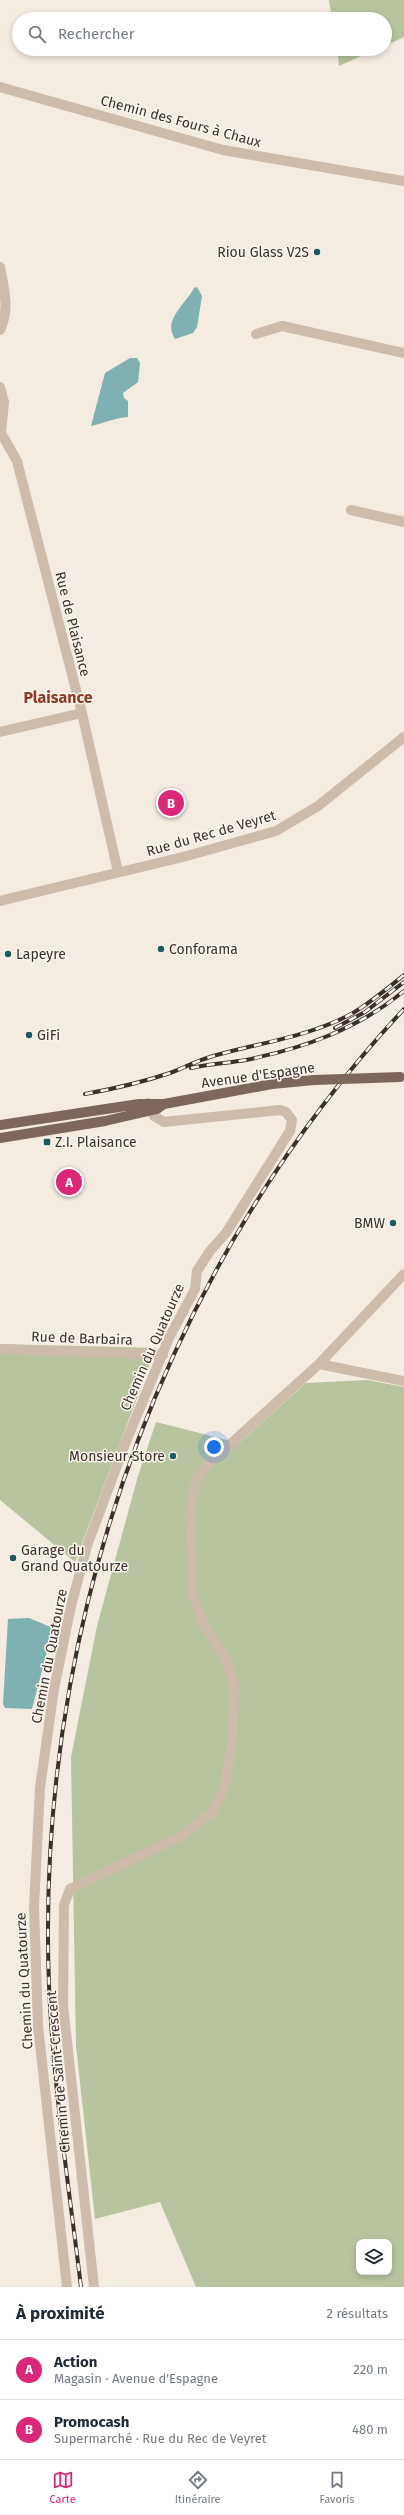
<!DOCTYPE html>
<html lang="fr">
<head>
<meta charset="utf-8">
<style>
  :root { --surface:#fff; --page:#f2f2f3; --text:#1f2937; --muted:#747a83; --line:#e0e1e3; --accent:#db2777 }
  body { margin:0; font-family:"Fira Sans",sans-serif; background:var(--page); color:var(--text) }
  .controls { position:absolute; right:12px; bottom:12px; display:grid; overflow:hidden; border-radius:8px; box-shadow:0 2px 6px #0003 }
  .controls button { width:36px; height:36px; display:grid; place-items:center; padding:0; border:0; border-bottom:1px solid var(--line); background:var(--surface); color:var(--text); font:20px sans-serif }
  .you { position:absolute; left:214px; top:1447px; width:14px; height:14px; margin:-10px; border:3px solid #fff; border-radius:50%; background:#1a73e8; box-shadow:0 0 0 6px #1a73e833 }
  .badge { display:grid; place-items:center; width:26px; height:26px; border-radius:50%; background:var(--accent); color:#fff; font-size:13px; font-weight:700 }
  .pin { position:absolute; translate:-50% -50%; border:2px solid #fff; box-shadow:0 1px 4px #0006 }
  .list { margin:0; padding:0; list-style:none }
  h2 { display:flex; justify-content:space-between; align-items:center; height:52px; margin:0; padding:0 16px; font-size:17px }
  h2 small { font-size:13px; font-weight:400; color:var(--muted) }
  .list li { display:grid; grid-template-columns:26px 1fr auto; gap:12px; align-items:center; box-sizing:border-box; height:60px; padding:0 16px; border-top:1px solid var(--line) }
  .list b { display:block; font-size:15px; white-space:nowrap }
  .list p { margin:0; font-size:13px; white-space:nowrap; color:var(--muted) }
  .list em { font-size:13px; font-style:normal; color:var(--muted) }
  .icon { flex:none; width:22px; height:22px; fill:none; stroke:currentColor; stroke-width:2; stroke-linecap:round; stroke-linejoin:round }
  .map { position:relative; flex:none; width:404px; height:2287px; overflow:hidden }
  .search { position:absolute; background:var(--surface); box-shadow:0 2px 6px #0003; left:12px; right:12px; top:12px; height:44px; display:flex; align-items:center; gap:10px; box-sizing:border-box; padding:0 14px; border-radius:22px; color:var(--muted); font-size:15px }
  .sheet { height:172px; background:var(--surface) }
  nav { display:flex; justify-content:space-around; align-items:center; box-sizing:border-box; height:56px; border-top:1px solid var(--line); background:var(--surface); font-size:11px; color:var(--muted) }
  nav a { display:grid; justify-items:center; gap:2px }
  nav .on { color:var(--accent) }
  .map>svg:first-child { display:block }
</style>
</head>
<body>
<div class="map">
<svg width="404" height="2287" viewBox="0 0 404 2287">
  <rect width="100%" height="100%" fill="#f4ebe1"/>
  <!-- green -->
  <path fill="#b8c4a0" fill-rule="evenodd" d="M 329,0 L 404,0 L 404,37 L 385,46 L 385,19 L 332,19 Z
    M 337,49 L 377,49 L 339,66 Z
    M 0,1344 L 156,1348 L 75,1562 L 0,1500 Z
    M 368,1380 L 404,1387 L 404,2287 L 196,2287 L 160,2202 L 95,2219 L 76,2046 L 71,1757 L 97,1626 L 138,1476 L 156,1422 L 239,1443 L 306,1383 ZM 359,2242 L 389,2242 L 389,2272 L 359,2272 Z"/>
  <!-- water -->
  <path fill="#7fb0b2" d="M 197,287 L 202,296 L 197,327 L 193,333 L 175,339 C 162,320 186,304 194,288 Z
    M 130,358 L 137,358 L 140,363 L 138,382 L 123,393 L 124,398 L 128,401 L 128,417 C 114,418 105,423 91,426 L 105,373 Z
    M 29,1618 L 53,1628 L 32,1709 L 5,1708 L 3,1704 L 8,1619 Z"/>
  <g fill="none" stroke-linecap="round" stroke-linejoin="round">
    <!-- minor -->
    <path stroke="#cdbbac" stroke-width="10" d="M 0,87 L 223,150 L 404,181
      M 0,267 C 4,289 10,309 0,330
      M 256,334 L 282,326 L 404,353
      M 0,387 L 4,402 L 1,433 L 17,461 L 82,713 L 118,872
      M 351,510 L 404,522
      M 0,732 L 82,713
      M 0,901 L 183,857 L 276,831 L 318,806 L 404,737
      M 0,1349 L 163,1355
      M 319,1364 L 404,1381
      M 67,2287 L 38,2026 L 34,1907 L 40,1788 L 54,1689 L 71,1606 L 87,1546 L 125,1444 L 169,1338 L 195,1289 L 197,1271 L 210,1251 L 226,1233 L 290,1131 L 292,1120 L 286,1112 L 280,1110 L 164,1122 L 154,1116 L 148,1103
      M 94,2287 L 63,2005 L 64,1905 L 70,1889 L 182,1836 L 212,1813 L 225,1787 L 233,1734 L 234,1684 L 226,1659 L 203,1623 L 193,1595 L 190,1512 L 196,1481 L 206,1466 L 319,1364 L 404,1274"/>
    <!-- major -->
    <path stroke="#7d675c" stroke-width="10" d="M 0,1125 L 139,1104 L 164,1104 L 272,1084 L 314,1080
      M 0,1138 L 105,1121 L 157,1109 L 164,1104"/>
    <defs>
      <path id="rail" d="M 335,1028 L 365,1012 L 404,982
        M 191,1068 C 209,1064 228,1063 246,1060 C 304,1048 358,1029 404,991
        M 85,1094 C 113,1089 143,1082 170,1073 C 184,1068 196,1061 210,1057 C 257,1043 310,1037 353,1013 C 371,1002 388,988 404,975
        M 81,2287 C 67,2171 48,2054 48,1938 C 46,1599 172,1258 404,1009"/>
    </defs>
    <!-- rail casing -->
    <use href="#rail" stroke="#3b302b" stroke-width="4"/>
    <!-- rail -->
    <use href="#rail" stroke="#fbf5ee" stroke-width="2.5" stroke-dasharray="8" stroke-linecap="butt"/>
    <!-- major-bridge -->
    <path stroke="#7d675c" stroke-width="10" d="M 314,1080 L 400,1077"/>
  </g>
  <!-- markers -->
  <g fill="#1f5a5e" stroke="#fbf5ee" stroke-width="1.5">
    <circle cx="317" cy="252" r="4"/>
    <circle cx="161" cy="949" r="4"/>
    <circle cx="8" cy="954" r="4"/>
    <circle cx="29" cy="1035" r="4"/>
    <rect x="43" y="1138" width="8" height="8" rx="2"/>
    <circle cx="393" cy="1223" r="4"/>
    <circle cx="173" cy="1456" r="4"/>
    <circle cx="13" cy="1558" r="4"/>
  </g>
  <g text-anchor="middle" stroke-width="3" stroke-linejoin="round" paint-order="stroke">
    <!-- street labels -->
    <g font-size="14" fill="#3b302b" stroke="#fbf5ee">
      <text transform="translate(181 121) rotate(15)" y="5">Chemin des Fours à Chaux</text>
      <text transform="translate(73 624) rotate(76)" y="5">Rue de Plaisance</text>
      <text transform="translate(211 833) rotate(-16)" y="5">Rue du Rec de Veyret</text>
      <text transform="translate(258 1075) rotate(-8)" y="5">Avenue d'Espagne</text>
      <text transform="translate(82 1338) rotate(2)" y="5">Rue de Barbaira</text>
      <text transform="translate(152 1347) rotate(-66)" y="5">Chemin du Quatourze</text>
      <text transform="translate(49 1656) rotate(-79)" y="5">Chemin du Quatourze</text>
      <text transform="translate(24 1981) rotate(-93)" y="5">Chemin du Quatourze</text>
      <text transform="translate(58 2072) rotate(-95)" y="5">Chemin de Saint-Crescent</text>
    </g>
    <!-- poi labels -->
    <g font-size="14" fill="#3b302b" stroke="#fbf5ee" text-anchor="start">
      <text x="309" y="257" text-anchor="end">Riou Glass V2S</text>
      <text x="169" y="954">Conforama</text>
      <text x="16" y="959">Lapeyre</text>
      <text x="37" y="1040">GiFi</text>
      <text x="55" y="1147">Z.I. Plaisance</text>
      <text x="385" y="1228" text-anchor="end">BMW</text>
      <text x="165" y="1461" text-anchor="end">Monsieur Store</text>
      <text x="21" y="1555">Garage du<tspan x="21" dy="16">Grand Quatourze</tspan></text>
    </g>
    <!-- quarter labels -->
    <g font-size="16" font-weight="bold" fill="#8c3b22" stroke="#fbf5ee">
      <text x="58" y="703">Plaisance</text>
    </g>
  </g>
</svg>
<div class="controls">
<button><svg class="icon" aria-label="layers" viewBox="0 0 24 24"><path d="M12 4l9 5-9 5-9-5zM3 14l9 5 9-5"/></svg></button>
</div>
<div class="you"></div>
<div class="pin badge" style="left:69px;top:1182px">A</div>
<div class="pin badge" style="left:171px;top:803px">B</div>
<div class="search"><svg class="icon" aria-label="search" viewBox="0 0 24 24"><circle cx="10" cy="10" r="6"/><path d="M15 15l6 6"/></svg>Rechercher</div>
</div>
<section class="sheet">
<h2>À proximité<small>2 résultats</small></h2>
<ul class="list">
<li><span class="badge">A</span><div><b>Action</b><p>Magasin · Avenue d'Espagne</p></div><em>220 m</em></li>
<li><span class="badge">B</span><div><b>Promocash</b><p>Supermarché · Rue du Rec de Veyret</p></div><em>480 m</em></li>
</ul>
</section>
<nav>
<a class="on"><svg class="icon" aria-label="map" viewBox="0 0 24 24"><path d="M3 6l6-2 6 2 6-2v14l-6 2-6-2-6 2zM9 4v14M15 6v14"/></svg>Carte</a>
<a><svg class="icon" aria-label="directions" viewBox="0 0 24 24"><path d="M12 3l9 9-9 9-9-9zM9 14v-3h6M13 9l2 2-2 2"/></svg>Itinéraire</a>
<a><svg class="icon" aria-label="saved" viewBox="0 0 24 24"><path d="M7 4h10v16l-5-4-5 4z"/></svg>Favoris</a>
</nav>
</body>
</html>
